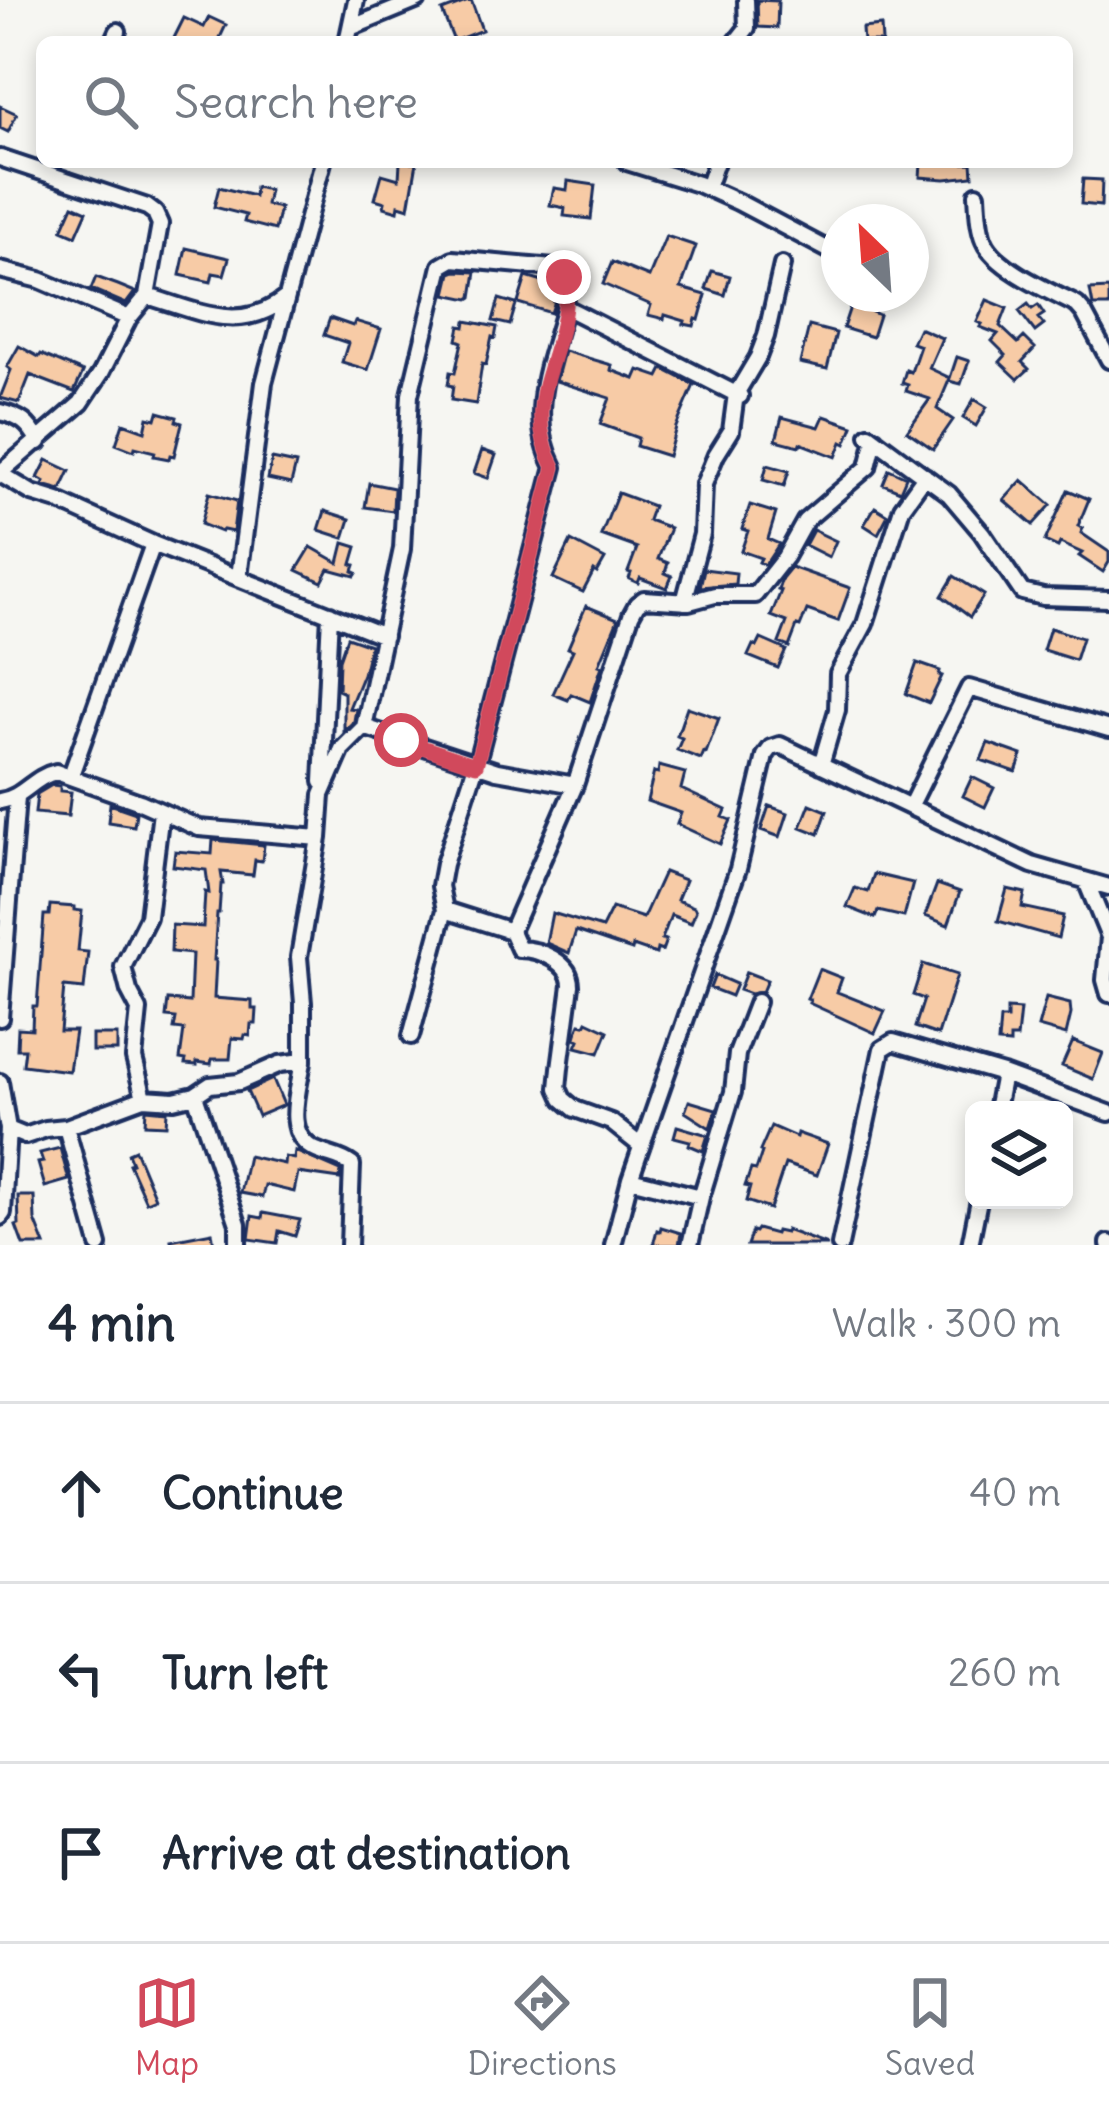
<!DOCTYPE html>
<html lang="en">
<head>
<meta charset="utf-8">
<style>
  :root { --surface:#fff; --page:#f2f2f3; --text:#1f2937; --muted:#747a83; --line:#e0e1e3; --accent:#d1495b }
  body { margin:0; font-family:Delius,sans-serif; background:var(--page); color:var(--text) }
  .controls { position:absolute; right:36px; bottom:36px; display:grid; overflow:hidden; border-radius:18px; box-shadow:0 6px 18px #0003 }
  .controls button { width:108px; height:108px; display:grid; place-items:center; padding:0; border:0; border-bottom:3px solid var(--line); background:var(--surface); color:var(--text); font:60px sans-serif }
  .compass { position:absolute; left:821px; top:204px; width:108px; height:108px; border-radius:50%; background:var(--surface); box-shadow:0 6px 18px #0003; rotate:335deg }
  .stop { position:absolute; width:36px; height:36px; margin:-27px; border:9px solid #d1495b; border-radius:50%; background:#fff }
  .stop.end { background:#d1495b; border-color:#fff; box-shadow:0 3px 12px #0008 }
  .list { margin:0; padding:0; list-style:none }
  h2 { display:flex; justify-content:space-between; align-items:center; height:156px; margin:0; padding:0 48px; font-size:51px }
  h2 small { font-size:39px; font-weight:400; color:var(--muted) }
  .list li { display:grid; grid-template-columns:78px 1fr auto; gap:36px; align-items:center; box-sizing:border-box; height:180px; padding:0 48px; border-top:3px solid var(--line) }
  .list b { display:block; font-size:45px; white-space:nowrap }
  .list em { font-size:39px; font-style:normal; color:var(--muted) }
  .icon { flex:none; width:66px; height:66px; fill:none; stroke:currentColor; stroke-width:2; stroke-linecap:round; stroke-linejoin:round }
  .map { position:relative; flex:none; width:1109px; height:1245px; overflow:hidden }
  .search { position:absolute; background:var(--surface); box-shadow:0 6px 18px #0003; left:36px; right:36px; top:36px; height:132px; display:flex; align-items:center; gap:30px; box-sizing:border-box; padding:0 42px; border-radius:18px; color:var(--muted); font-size:45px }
  .sheet { height:696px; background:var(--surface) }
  nav { display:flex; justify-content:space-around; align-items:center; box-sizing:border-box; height:168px; border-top:3px solid var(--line); background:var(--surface); font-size:33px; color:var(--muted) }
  nav a { display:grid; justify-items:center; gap:6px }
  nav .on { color:var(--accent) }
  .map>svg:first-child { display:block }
</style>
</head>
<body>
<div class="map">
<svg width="1109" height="1245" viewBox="0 0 1109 1245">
  <rect width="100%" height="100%" fill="#f6f6f2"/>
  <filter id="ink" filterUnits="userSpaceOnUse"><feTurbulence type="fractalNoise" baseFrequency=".00833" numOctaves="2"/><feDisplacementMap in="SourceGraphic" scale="24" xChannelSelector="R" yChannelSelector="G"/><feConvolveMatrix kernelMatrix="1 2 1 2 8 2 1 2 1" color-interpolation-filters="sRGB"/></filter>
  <g filter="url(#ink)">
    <!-- building -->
    <path fill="#f7cba6" stroke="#1b2f5e" stroke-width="3" d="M 471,0 L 482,30 L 454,41 L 442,11 Z
      M 757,0 L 778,1 L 777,28 L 758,27 Z
      M 209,17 L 226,25 L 218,42 L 172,42 L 184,18 L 204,27 Z
      M 881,26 L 882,42 L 863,42 L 862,28 Z
      M 0,106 L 17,114 L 8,132 L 0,128 Z
      M 400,162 L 417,162 L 409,208 L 399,205 L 398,211 L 384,207 L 385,202 L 375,199 L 382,174 L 399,179 Z
      M 972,163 L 973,176 L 945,179 L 920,177 L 921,164 Z
      M 1083,179 L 1102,180 L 1101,206 L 1081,204 Z
      M 568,181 L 595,185 L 591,219 L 564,216 L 565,208 L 550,205 L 554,188 L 567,190 Z
      M 219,187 L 254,196 L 255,187 L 269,190 L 266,205 L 280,208 L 275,230 L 244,222 L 246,215 L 214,207 Z
      M 73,205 L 87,211 L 76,236 L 62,230 Z
      M 666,236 L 696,246 L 681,288 L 706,295 L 699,320 L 696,319 L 694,326 L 684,324 L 685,321 L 665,315 L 664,319 L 648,315 L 651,305 L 603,284 L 612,262 L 649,277 Z
      M 186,248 L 229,258 L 224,275 L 213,273 L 211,282 L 180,275 Z
      M 456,271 L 476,272 L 472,297 L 469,299 L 446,294 L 451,273 Z
      M 712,271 L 730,276 L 725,295 L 706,289 Z
      M 96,277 L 118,285 L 135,292 L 126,304 L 91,289 Z
      M 526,277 L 553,285 L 554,304 L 551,313 L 518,303 Z
      M 1109,289 L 1109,306 L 1093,306 L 1090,290 Z
      M 853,298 L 874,305 L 872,312 L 879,315 L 872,337 L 843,328 Z
      M 499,299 L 516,304 L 510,325 L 493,321 Z
      M 987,300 L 1007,308 L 1000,326 L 1018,343 L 1024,337 L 1035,348 L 1022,362 L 1029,369 L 1018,379 L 1000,362 L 1006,355 L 992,341 L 998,334 L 980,327 L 982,324 L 977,322 Z
      M 1028,304 L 1032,309 L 1038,305 L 1044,314 L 1038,318 L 1044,325 L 1035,332 L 1019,311 Z
      M 330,318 L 353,326 L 355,321 L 381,329 L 368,370 L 342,362 L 348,343 L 324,335 Z
      M 466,321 L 497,327 L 495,338 L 492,337 L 486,365 L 482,364 L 476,404 L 451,400 L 453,386 L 448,385 L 450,372 L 455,373 L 462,342 L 457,340 L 460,326 L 465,327 Z
      M 809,326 L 836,333 L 827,369 L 800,363 Z
      M 919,328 L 942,338 L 929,368 L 950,378 L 937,409 L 953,420 L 933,449 L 907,431 L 930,399 L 906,391 L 908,385 L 902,383 L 906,370 L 911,372 L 920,346 L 912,343 Z
      M 19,346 L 39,357 L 41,354 L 83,372 L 74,392 L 30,375 L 19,403 L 0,398 L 11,370 L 7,367 Z
      M 564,351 L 612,365 L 611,370 L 635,379 L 639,370 L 659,377 L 663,369 L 694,385 L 676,427 L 668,456 L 636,446 L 638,438 L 600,424 L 610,398 L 556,381 Z
      M 957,357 L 969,361 L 961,384 L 949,381 Z
      M 974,399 L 987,407 L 976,426 L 963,418 Z
      M 158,412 L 177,417 L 176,421 L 182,423 L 174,456 L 170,455 L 169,459 L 154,456 L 155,452 L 135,447 L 134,451 L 116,444 L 123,423 L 145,431 L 148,417 L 156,419 Z
      M 824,416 L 853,426 L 846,444 L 842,442 L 836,457 L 800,443 L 799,446 L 776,440 L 782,417 L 819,427 Z
      M 482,450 L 496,455 L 488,478 L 474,473 Z
      M 272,459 L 296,464 L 291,484 L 268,479 Z
      M 47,460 L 70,471 L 61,490 L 43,485 L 45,482 L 38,478 Z
      M 767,465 L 789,471 L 784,486 L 763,480 Z
      M 889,469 L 906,477 L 900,491 L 883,484 Z
      M 1022,480 L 1051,505 L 1033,525 L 1004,500 Z
      M 369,483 L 394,488 L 393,511 L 365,507 Z
      M 1068,490 L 1089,499 L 1078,526 L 1083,528 L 1081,533 L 1109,552 L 1109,562 L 1103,572 L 1079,556 L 1082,553 L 1060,543 L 1058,547 L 1045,541 Z
      M 209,493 L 237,501 L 233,532 L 223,530 L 221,532 L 201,524 Z
      M 618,493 L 653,506 L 648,520 L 670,528 L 658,559 L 668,563 L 665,573 L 672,576 L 667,588 L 640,578 L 638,583 L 629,579 L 631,573 L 628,572 L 637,548 L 601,535 Z
      M 750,505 L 776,513 L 768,539 L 779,544 L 765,565 L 759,562 L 761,558 L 741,551 L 748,531 L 742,529 Z
      M 875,507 L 888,515 L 878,534 L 864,525 Z
      M 325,511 L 350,519 L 344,538 L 319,530 Z
      M 813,530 L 836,541 L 829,557 L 805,545 Z
      M 571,541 L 605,559 L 597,573 L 594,571 L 583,592 L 553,578 Z
      M 344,543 L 357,547 L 352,564 L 355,565 L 353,571 L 357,573 L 355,576 L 329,569 L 322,582 L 297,570 L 311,547 L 339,563 Z
      M 791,567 L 850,588 L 838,621 L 807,610 L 800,627 L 797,626 L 789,647 L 779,643 L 787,622 L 771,616 L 781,591 L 778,590 L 782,578 Z
      M 704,569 L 736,573 L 735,584 L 700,587 Z
      M 954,576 L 984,595 L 970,617 L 942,596 Z
      M 586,606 L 618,619 L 599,665 L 602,666 L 590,702 L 571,694 L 568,700 L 553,694 L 573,650 L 568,648 Z
      M 1050,628 L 1082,638 L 1075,660 L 1043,650 Z
      M 347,637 L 370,645 L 363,674 L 349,708 L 356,709 L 354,721 L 344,731 L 344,693 L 338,690 L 339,660 Z
      M 761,639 L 786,650 L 778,668 L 748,656 L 753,645 L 757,647 Z
      M 917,663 L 940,671 L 939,675 L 942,676 L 929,703 L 906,694 Z
      M 687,707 L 719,718 L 706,753 L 704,752 L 701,759 L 677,750 L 682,738 L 677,736 Z
      M 988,743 L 1022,755 L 1016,772 L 981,760 Z
      M 659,766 L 685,773 L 681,789 L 726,810 L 723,817 L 731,820 L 720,844 L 677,824 L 681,813 L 647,801 L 654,772 L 658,773 Z
      M 972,777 L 994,788 L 985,807 L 963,796 Z
      M 52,785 L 60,786 L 60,791 L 71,792 L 68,816 L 35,813 L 37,794 Z
      M 110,804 L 136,813 L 134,826 L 108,822 Z
      M 810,804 L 827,811 L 819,834 L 801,827 Z
      M 769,806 L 788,813 L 780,837 L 761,830 Z
      M 213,840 L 264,845 L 262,861 L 255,860 L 253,875 L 221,872 L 223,884 L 221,884 L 219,913 L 217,913 L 214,960 L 216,960 L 214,998 L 252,1001 L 252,1009 L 257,1009 L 256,1024 L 251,1024 L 250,1036 L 245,1035 L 244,1039 L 232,1038 L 230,1059 L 212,1059 L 211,1064 L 197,1062 L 197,1065 L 185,1064 L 186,1060 L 180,1059 L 184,1030 L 174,1029 L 176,1018 L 166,1017 L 168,1000 L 190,1002 L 192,954 L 171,952 L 172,925 L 203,927 L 205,892 L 209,893 L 206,870 L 173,866 L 175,851 L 212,854 Z
      M 664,872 L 685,880 L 677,900 L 694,907 L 696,911 L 691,923 L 671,915 L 662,939 L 666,940 L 662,951 L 657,949 L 656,954 L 633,946 L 632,950 L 576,931 L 569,953 L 546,943 L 552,913 L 602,928 L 612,908 L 643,918 Z
      M 874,874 L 913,883 L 904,917 L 878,911 L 875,918 L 847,907 L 855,888 L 868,892 Z
      M 937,884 L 960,892 L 948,925 L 925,916 Z
      M 1007,889 L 1025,893 L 1022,907 L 1063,916 L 1058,938 L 998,921 Z
      M 50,905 L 74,907 L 74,910 L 82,911 L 78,951 L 88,952 L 84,989 L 64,987 L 60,1031 L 75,1031 L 69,1071 L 23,1065 L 25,1049 L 17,1049 L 18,1028 L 32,1029 L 33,1006 L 37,1006 L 44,915 L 49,915 Z
      M 923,964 L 957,975 L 938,1035 L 915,1027 L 924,999 L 913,995 Z
      M 819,969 L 842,978 L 837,992 L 885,1011 L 875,1033 L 809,1003 L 810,1000 L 807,999 Z
      M 746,972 L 767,980 L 762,992 L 750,994 L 739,990 Z
      M 715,975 L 736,984 L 731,996 L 710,988 Z
      M 1046,998 L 1070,1004 L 1071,1014 L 1066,1035 L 1038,1027 Z
      M 1007,1009 L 1020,1010 L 1017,1038 L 1010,1038 L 1010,1044 L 998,1043 L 1000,1019 L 1007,1019 Z
      M 587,1021 L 608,1031 L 599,1053 L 576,1047 L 579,1040 L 575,1038 L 576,1034 L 580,1024 L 585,1025 Z
      M 92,1035 L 117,1035 L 117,1051 L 92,1051 Z
      M 1073,1041 L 1103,1053 L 1093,1079 L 1062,1066 Z
      M 273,1079 L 284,1105 L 258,1116 L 247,1091 Z
      M 689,1101 L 716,1109 L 710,1128 L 685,1112 Z
      M 146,1109 L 167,1111 L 166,1125 L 145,1124 Z
      M 677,1126 L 708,1135 L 703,1151 L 689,1145 L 690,1141 L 674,1137 Z
      M 771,1126 L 796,1137 L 797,1133 L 828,1144 L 817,1175 L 785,1164 L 770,1209 L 746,1201 L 750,1187 L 745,1186 L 751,1169 L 756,1170 L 762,1152 L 760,1151 Z
      M 60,1148 L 69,1180 L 45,1187 L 38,1163 L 43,1162 L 40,1153 Z
      M 135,1150 L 155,1198 L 146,1202 L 129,1164 L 132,1163 L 128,1153 Z
      M 295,1151 L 341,1171 L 340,1179 L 298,1173 L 294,1192 L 265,1185 L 262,1197 L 240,1193 L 248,1156 L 284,1164 L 285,1157 L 294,1159 Z
      M 18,1196 L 34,1196 L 35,1220 L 45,1245 L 23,1245 L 16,1226 L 19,1225 Z
      M 263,1213 L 300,1220 L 295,1236 L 279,1231 L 277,1243 L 249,1239 L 252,1216 L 262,1218 Z
      M 661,1227 L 681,1233 L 679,1245 L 653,1245 L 657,1230 L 660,1231 Z
      M 757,1229 L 775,1234 L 776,1231 L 785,1233 L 786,1230 L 827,1245 L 747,1245 L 752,1231 L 755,1232 Z
      M 212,1232 L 214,1245 L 172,1245 L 171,1240 Z"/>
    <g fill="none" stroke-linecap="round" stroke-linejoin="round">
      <defs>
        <path id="street" d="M 350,28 L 356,0
          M 113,42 L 118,31
          M 347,42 L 350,28 L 418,0
          M 736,42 L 747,28 L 746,0
          M 0,158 L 147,207 L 155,213 L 160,224 L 147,296 L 129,318 L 101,373 L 81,403 L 0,473
          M 627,162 L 698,184 L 738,202 L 838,255
          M 707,188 L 716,162
          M 977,194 C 978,209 978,227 984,241 C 995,268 1051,292 1077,305 L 1084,313 L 1109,360
          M 0,270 L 40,280 L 129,318
          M 147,296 C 198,311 241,335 287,297
          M 0,412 C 21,417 29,423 39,442
          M 869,435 L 949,494 L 982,533 L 1022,592 L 1043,597 L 1109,599
          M 0,474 L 32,493 L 58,501 L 153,544 L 384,636
          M 239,577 L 264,383 L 323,162
          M 684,602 L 702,534 L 704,484 L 716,455 L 731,431 L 736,394 L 758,357 L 766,336 L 782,265
          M 364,727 L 497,771 L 575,785
          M 821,765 L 837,710 L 838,674 L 865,624 L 902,508 L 925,476
          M 71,775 L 153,544
          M 322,782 L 330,614
          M 0,801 C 23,798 33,777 56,772 L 140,802 L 199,828 L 319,838
          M 910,807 L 969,688 L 1109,729
          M 1086,881 L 1109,937 L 1105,980 L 1109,994
          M 445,910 L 511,931 L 519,949 C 539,949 571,962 571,985 L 560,1068 L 558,1088 L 563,1099 L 575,1109 L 611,1122 L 641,1146
          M 511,931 L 575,785 L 631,615 L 637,604 L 644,599 L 689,602 L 715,595 L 755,595 L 785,557 L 805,521 L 868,467 L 875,439
          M 0,1018 L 17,797
          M 411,1036 L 445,910 L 440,886 L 444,864 L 476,765 L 554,467 C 526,413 550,362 565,307
          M 303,1061 C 299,1090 282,1135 316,1150 C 329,1156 340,1156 352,1165 L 349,1245
          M 0,1082 L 8,1129 L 3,1213 L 0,1217
          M 195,1095 L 238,1224 L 238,1245
          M 144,1098 L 134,1058 L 139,1010 L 129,991 L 123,967 L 148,917 L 161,812
          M 996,1110 L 1003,1074
          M 66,1127 L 99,1245
          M 8,1129 L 25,1136 L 46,1129 L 66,1127 L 144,1098 L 174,1100 L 195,1095 L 210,1085 L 239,1082 L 280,1064 L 303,1061 L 303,1003 L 299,957 L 319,838 L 322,795 L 342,749 L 364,727 L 402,549 L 410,395 L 441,266 L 453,259 L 554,268 L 564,277 L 565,307 L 740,396
          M 630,1179 L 701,1197 L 733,1092 L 737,1054 L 757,1002
          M 613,1245 L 630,1179 L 738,869 L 765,756 L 771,748 L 780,745 L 1032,865 L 1109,887
          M 690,1245 L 701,1197
          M 840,1245 L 882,1049 L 893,1042 L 1003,1074 L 1109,1113
          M 970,1245 L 979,1200
          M 1109,1245 L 1109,1243"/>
      </defs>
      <!-- street casing -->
      <use href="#street" stroke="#1b2f5e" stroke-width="22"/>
      <!-- street -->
      <use href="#street" stroke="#f6f6f2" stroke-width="14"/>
    </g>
  </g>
  <g fill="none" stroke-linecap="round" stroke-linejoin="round" filter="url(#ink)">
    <!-- route -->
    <path stroke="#d1495b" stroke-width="15" d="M 401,740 L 476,765 L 554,467 C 521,403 559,368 565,306 C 566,297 565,286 564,277"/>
  </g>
</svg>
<div class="controls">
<button><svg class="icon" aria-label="layers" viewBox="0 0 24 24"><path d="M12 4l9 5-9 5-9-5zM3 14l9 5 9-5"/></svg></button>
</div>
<svg class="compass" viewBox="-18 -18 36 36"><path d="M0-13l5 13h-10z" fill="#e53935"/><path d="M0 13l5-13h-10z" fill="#747a83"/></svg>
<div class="stop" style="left:401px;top:740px"></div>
<div class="stop end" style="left:564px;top:277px"></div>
<div class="search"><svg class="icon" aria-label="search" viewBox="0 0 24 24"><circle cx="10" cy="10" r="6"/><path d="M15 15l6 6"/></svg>Search here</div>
</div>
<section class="sheet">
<h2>4 min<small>Walk · 300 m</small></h2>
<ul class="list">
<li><svg class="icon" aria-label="ahead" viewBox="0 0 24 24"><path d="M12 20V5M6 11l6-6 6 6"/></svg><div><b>Continue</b></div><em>40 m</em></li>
<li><svg class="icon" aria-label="left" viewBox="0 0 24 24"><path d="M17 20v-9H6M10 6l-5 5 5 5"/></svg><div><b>Turn left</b></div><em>260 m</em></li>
<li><svg class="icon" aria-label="arrive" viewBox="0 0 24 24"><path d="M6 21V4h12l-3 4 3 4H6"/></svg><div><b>Arrive at destination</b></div></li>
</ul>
</section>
<nav>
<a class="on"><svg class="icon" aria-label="map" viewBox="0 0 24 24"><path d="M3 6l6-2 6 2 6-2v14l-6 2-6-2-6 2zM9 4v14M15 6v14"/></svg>Map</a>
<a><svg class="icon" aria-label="directions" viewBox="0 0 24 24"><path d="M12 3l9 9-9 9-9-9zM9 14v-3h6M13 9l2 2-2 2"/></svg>Directions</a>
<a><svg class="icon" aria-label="saved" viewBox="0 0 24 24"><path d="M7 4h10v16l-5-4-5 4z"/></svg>Saved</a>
</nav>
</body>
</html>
